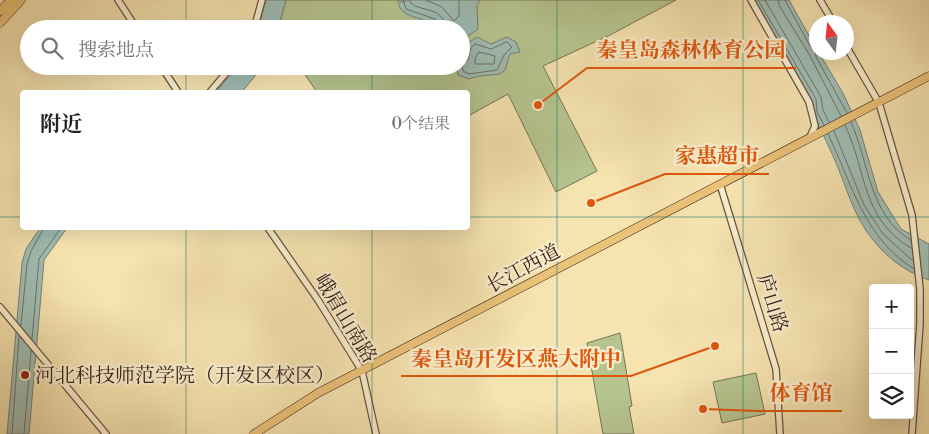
<!DOCTYPE html>
<html lang="zh">
<head>
<meta charset="utf-8">
<style>
  :root { --surface:#fff; --page:#f6f6f6; --text:#222; --muted:#767676; --line:#e0e0e0 }
  body { margin:0; font-family:"Libre Bodoni","Noto Serif SC",serif; background:var(--page); color:var(--text) }
  .controls { position:absolute; right:15px; bottom:15px; display:grid; overflow:hidden; border-radius:5px; box-shadow:0 5px 20px #0002 }
  .controls button { width:45px; height:45px; display:grid; place-items:center; padding:0; border:0; border-bottom:1px solid var(--line); background:var(--surface); color:var(--text); font:25px sans-serif }
  .compass { position:absolute; left:809px; top:15px; width:45px; height:45px; border-radius:50%; background:var(--surface); box-shadow:0 5px 20px #0002; rotate:345deg }
  .list { margin:0; padding:0; list-style:none }
  h2 { display:flex; justify-content:space-between; align-items:center; height:65px; margin:0; padding:0 20px; font-size:21px }
  h2 small { font-size:16px; font-weight:400; color:var(--muted) }
  .icon { flex:none; width:28px; height:28px; fill:none; stroke:currentColor; stroke-width:2; stroke-linecap:round; stroke-linejoin:round }
  .map { position:relative; flex:none; width:929px; height:434px; overflow:hidden }
  .search { position:absolute; background:var(--surface); box-shadow:0 5px 20px #0002; left:20px; top:20px; width:450px; height:55px; display:flex; align-items:center; gap:12px; box-sizing:border-box; padding:0 18px; border-radius:28px; color:var(--muted); font-size:19px }
  .panel { position:absolute; background:var(--surface); box-shadow:0 5px 20px #0002; left:20px; top:90px; width:450px; height:140px; border-radius:5px }
  .map>svg:first-child { display:block }
</style>
</head>
<body>
<div class="map">
<svg width="929" height="434" viewBox="0 0 929 434">
  <rect width="100%" height="100%" fill="#f5e3b0"/>
  <filter id="stains"><feTurbulence type="fractalNoise" baseFrequency=".004" numOctaves="4"/><feColorMatrix values="0 0 0 0 .2 0 0 0 0 .09 0 0 0 0 .02 0 0 0 .5 -.17"/></filter>
  <radialGradient id="worn" r=".72"><stop offset=".6" stop-color="#630" stop-opacity="0"/><stop offset="1" stop-color="#630" stop-opacity=".3"/></radialGradient>
  <!-- green -->
  <path fill="#b6c590" stroke="#787456" d="M 286,0 L 676,0 L 610,35 L 543,66 L 597,171 L 556,192 L 508,94 L 468,116 L 468,92 L 317,92 L 299,66 L 461,66 L 461,29 L 278,29 Z
    M 620,333 L 632,406 L 629,407 L 634,434 L 603,434 L 587,343 Z
    M 756,373 L 765,414 L 722,423 L 713,382 Z"/>
  <!-- water -->
  <path fill="#9fbdb4" stroke="#777f77" d="M 266,0 L 286,0 L 278,29 L 258,29 Z
    M 398,0 L 403,2 L 408,0 L 480,0 L 477,6 L 478,29 L 461,41 L 461,29 L 436,29 C 426,14 399,21 398,0 Z
    M 752,0 L 789,0 L 816,48 L 816,52 L 819,53 L 843,93 L 860,130 L 878,192 L 901,229 L 929,244 L 929,280 C 908,273 888,259 874,241 C 853,217 846,184 833,156 C 809,102 780,51 752,0 Z
    M 477,37 L 491,44 L 507,37 L 516,42 L 520,52 L 510,54 L 505,70 L 500,74 L 479,76 L 469,79 L 458,75 L 457,66 L 461,66 L 461,58 L 464,57 L 466,51 L 462,48 L 464,46 Z
    M 238,66 L 263,66 L 242,92 L 216,92 Z
    M 40,228 L 67,228 L 44,260 L 29,434 L 7,434 L 22,263 L 26,249 Z"/>
  <g fill="none" stroke-linecap="round" stroke-linejoin="round">
    <!-- shore -->
    <path stroke="#6d7068" stroke-width="1" d="M 403,0 L 406,9 L 435,19 L 440,29
      M 409,0 C 415,14 444,3 446,29
      M 426,0 L 442,7 L 454,21 L 459,16 L 459,0
      M 758,0 L 816,99 L 817,112 L 824,125
      M 765,0 L 821,97 L 823,110 L 829,122
      M 778,0 L 780,7 L 809,54 L 841,116
      M 785,0 L 810,46 L 815,50 L 816,57 L 847,113
      M 507,42 L 512,47 L 504,55 L 497,70 L 469,74 L 463,71 L 462,64 L 468,60 L 471,48 L 475,44 L 491,49 Z
      M 479,52 L 495,56 L 494,64 L 475,64 L 475,59 Z
      M 851,122 C 869,162 869,216 911,240
      M 845,125 C 867,171 861,219 911,248
      M 834,131 L 864,205 L 883,234 L 913,261
      M 828,134 C 852,184 864,238 914,269
      M 21,325 L 27,264 L 31,251 L 44,228
      M 32,339 L 39,259 L 61,228
      M 12,434 L 19,337
      M 24,434 L 31,351"/>
    <defs>
      <path id="minor" d="M 118,0 L 137,29
        M 751,0 L 809,102 L 815,126 L 810,137
        M 820,0 L 833,22
        M 254,29 L 262,0
        M 846,46 L 879,103 L 912,215 L 920,289 L 920,324 L 912,434
        M 161,66 L 178,92
        M 210,92 L 232,66
        M 720,184 L 776,369 L 780,434
        M 268,228 L 318,300 L 362,371 L 376,434
        M 0,307 L 106,434"/>
      <path id="major" d="M 0,11 L 11,0
        M 0,23 L 21,0
        M 254,434 L 318,393 L 929,76"/>
    </defs>
    <!-- minor casing -->
    <use href="#minor" stroke="#6a5340" stroke-width="8"/>
    <!-- major casing -->
    <use href="#major" stroke="#3b231b" stroke-width="9"/>
    <!-- minor -->
    <use href="#minor" stroke="#f8edcc" stroke-width="5.5"/>
    <!-- major -->
    <use href="#major" stroke="#eac278" stroke-width="8"/>
  </g>
  <!-- grid -->
  <path fill="none" stroke="#0f766e" stroke-width="1" stroke-opacity="0.55" d="M 186,0 L 186,29M 372,0 L 372,29M 557,0 L 557,434M 743,0 L 743,434M 186,66 L 186,92M 372,66 L 372,92M 0,217 L 22,217M 468,217 L 929,217M 186,228 L 186,434M 372,228 L 372,434"/>
  <!-- markers -->
  <circle fill="#8f2418" stroke="#f8edcc" stroke-width="2" cx="25" cy="375" r="5"/>
  <g text-anchor="middle" stroke-width="4.5" stroke-linejoin="round" paint-order="stroke">
    <!-- street labels -->
    <g font-size="20" fill="#3b231b" stroke="#f8edcc">
      <text transform="translate(523 268) rotate(-28)" y="7">长江西道</text>
      <text transform="translate(773 303) rotate(73)" y="7">庐山路</text>
      <text transform="translate(346 318) rotate(59)" y="7">峨眉山南路</text>
    </g>
    <!-- poi labels -->
    <g font-size="20" fill="#3b231b" stroke="#f8edcc" text-anchor="start">
      <text x="35" y="382">河北科技师范学院（开发区校区）</text>
    </g>
  </g>
  <!-- callouts -->
  <path fill="none" stroke="#df560d" stroke-width="2" d="M538 105L587 68H796M591 203L665 174H769M715 346L631 376H401M703 409L759 411H842"/>
  <g fill="#df560d" stroke="#f8edcc" stroke-width="2">
    <circle cx="538" cy="105" r="5"/>
    <circle cx="591" cy="203" r="5"/>
    <circle cx="715" cy="346" r="5"/>
    <circle cx="703" cy="409" r="5"/>
  </g>
  <g font-size="21" text-anchor="middle" font-weight="bold" fill="#df560d" stroke="#f8edcc" stroke-width="4.5" stroke-linejoin="round" paint-order="stroke">
    <text x="691" y="57">秦皇岛森林体育公园</text>
    <text x="717" y="163">家惠超市</text>
    <text x="516" y="366">秦皇岛开发区燕大附中</text>
    <text x="801" y="400">体育馆</text>
  </g>
  <rect width="100%" height="100%" filter="url(#stains)"/>
  <rect width="100%" height="100%" fill="url(#worn)"/>
</svg>
<div class="controls">
<button>+</button>
<button>−</button>
<button><svg class="icon" aria-label="layers" viewBox="0 0 24 24"><path d="M12 4l9 5-9 5-9-5zM3 14l9 5 9-5"/></svg></button>
</div>
<svg class="compass" viewBox="-18 -18 36 36"><path d="M0-13l5 13h-10z" fill="#e53935"/><path d="M0 13l5-13h-10z" fill="#767676"/></svg>
<div class="search"><svg class="icon" aria-label="search" viewBox="0 0 24 24"><circle cx="10" cy="10" r="6"/><path d="M15 15l6 6"/></svg>搜索地点</div>
<section class="panel">
<h2>附近<small>0个结果</small></h2>
<ul class="list">
</ul>
</section>
</div>
</body>
</html>
